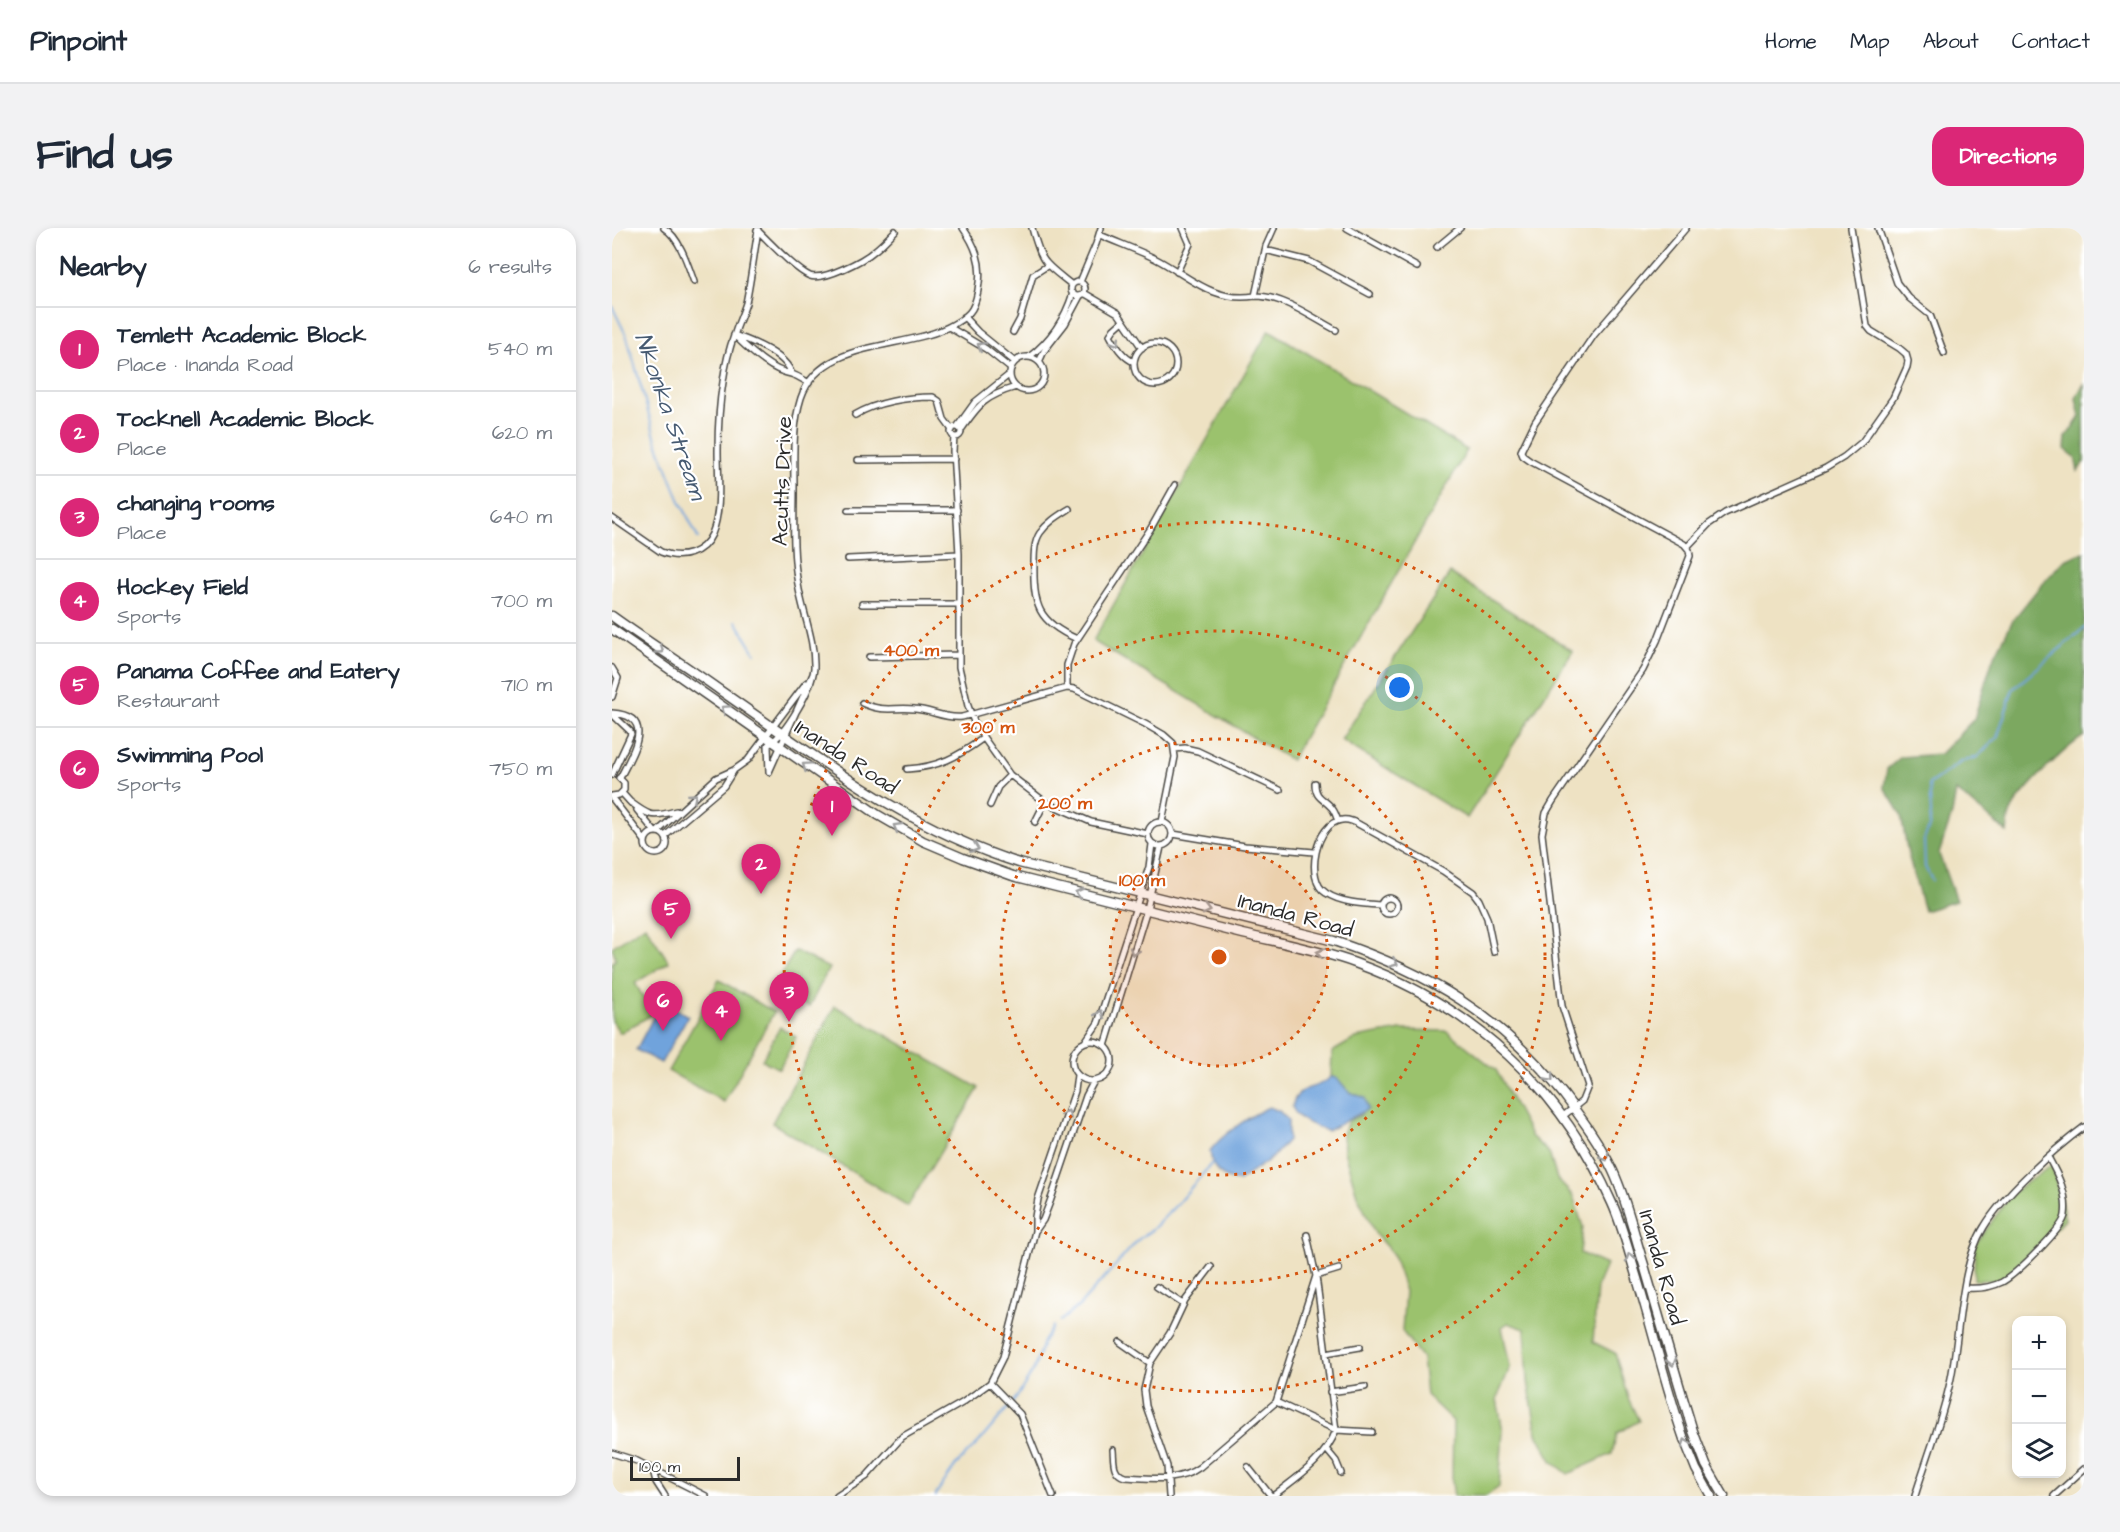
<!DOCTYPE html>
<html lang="en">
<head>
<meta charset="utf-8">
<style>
  :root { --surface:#fff; --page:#f2f2f3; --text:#1f2937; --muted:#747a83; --line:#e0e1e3; --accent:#db2777 }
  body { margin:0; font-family:"Architects Daughter",sans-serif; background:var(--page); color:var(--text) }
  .controls { position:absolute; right:18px; bottom:18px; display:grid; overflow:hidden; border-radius:12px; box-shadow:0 3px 9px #0003 }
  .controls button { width:54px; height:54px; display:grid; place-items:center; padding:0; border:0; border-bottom:2px solid var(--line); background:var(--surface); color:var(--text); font:30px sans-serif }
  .scale { position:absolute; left:18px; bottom:15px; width:110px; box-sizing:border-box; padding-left:6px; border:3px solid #2b2b2b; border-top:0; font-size:16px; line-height:21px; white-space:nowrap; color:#2b2b2b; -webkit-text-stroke:4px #fff; paint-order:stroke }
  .you { position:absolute; left:788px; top:460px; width:21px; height:21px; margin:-15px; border:4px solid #fff; border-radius:50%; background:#1a73e8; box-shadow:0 0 0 9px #1a73e833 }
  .badge { display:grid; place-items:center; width:39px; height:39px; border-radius:50%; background:var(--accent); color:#fff; font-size:20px; font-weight:700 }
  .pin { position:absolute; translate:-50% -50px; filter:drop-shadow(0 2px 3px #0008) }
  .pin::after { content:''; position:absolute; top:32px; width:21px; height:18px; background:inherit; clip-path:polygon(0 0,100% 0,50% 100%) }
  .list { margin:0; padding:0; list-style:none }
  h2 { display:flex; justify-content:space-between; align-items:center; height:78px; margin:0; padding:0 24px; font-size:26px }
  h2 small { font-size:20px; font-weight:400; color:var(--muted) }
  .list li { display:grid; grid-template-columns:39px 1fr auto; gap:18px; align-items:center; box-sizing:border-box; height:84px; padding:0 24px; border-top:2px solid var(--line) }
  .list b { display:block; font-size:22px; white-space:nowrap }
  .list p { margin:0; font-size:20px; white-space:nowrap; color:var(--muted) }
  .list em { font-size:20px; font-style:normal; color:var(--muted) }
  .icon { flex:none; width:33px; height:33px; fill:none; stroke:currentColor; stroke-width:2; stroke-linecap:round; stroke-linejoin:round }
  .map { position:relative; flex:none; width:1472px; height:1268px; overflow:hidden; border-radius:18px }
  header { display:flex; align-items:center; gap:36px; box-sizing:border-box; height:84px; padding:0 30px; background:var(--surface); border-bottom:2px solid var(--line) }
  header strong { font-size:28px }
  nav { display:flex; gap:33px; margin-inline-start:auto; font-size:21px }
  .intro { display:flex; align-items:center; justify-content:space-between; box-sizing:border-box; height:144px; padding:0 36px }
  h1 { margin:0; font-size:42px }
  .button { padding:15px 27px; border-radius:18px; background:var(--accent); color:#fff; font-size:21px; font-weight:700 }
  main { display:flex; gap:36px; padding:0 36px }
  aside { flex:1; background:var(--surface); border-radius:18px; box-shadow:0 3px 9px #0003 }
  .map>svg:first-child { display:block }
</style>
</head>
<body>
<header>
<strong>Pinpoint</strong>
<nav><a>Home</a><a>Map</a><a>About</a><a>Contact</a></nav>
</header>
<div class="intro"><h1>Find us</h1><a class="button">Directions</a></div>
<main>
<aside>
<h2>Nearby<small>6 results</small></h2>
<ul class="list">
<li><span class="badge">1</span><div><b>Temlett Academic Block</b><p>Place · Inanda Road</p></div><em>540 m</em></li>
<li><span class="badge">2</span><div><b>Tocknell Academic Block</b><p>Place</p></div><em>620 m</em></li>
<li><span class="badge">3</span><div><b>changing rooms</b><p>Place</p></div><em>640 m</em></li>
<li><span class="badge">4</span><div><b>Hockey Field</b><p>Sports</p></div><em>700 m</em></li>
<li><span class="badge">5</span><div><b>Panama Coffee and Eatery</b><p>Restaurant</p></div><em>710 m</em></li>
<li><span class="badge">6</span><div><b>Swimming Pool</b><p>Sports</p></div><em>750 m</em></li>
</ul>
</aside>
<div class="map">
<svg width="1472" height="1268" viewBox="0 0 1472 1268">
  <rect width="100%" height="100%" fill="#fff"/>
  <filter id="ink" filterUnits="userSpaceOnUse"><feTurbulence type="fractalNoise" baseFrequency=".0167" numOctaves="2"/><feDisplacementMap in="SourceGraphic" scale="12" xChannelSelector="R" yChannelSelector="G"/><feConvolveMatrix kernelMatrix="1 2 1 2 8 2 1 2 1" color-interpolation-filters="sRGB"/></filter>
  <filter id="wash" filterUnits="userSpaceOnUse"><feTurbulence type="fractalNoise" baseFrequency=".008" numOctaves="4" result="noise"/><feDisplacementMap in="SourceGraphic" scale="24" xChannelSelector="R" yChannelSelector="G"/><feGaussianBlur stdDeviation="1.35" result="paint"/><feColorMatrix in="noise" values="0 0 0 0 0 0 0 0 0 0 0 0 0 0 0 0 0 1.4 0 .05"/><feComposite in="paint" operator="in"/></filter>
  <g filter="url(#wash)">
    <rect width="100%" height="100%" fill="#eee2c3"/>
    <!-- green -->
    <path fill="#9bc26d" stroke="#63764c" stroke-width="1.5" d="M 657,102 L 855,222 L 679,532 L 481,413 Z
      M 838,345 L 961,423 L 855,590 L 729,512 Z
      M 33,697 L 57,734 L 23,755 L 41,786 L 8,805 L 0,793 L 0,735 L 4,731 L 0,719 Z
      M 183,723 L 217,740 L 197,779 L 162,759 Z
      M 107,752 L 162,784 L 112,874 L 56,843 Z
      M 223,778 L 367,860 L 296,978 L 160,895 Z
      M 168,799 L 184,809 L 167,841 L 150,832 Z
      M 789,802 L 835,803 L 884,842 L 919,908 L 937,925 L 945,951 L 961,968 L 971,999 L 968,1025 L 994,1037 L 985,1058 L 981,1114 L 1003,1125 L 1016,1170 L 1027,1193 L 1005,1205 L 1000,1226 L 956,1246 L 941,1234 L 925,1206 L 916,1153 L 913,1101 L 896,1095 L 890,1099 L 898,1139 L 885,1171 L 891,1203 L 887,1259 L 874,1268 L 842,1268 L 840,1255 L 841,1193 L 814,1167 L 810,1130 L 790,1103 L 793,1063 L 780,1025 L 764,1007 L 745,967 L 732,923 L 731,906 L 736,893 L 749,887 L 753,870 L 737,864 L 725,850 L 719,849 L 720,824 L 744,810 Z
      M 1440,937 L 1453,991 L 1392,1053 L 1362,1052 L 1363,1017 L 1400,965 Z"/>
    <!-- forest -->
    <path fill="#7ca860" stroke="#546a46" stroke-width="1.5" d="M 1472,156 L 1472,234 L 1466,243 L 1463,229 L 1453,221 L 1454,209 L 1468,189 L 1464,170 Z
      M 1472,324 L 1472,508 C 1454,519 1405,566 1398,586 C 1396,592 1396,598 1395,604 L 1344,563 L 1340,586 L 1327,626 L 1344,673 L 1312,683 L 1296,626 L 1289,587 L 1272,559 L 1275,541 L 1289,529 L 1328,526 L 1362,491 L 1380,433 L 1401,392 L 1429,357 L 1453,332 Z"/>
    <!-- water -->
    <path fill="#70a3dc" stroke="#4e6784" stroke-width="1.5" d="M 50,773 L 76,788 L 49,835 L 24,822 Z
      M 719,849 L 725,850 L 737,864 L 753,870 L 756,881 L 715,903 C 700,896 688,895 680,879 C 686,854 704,864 719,849 Z
      M 657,879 L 667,883 L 676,892 L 676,912 L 661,929 L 627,953 C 608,951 600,941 598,923 C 609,907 639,887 657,879 Z"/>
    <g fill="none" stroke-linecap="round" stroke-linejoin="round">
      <!-- stream -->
      <path stroke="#70a3dc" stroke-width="2" d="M 0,78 L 15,109 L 44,212 L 67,271 L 86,310
        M 124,393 L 143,425
        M 1320,652 L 1313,639 L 1312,612 L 1317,599 L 1319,585 L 1317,556 L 1349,534 L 1365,529 L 1385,510 L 1401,461 L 1472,400
        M 448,1093 L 467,1078 L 527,1011 L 541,1001 L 565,976 L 600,935
        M 324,1268 L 324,1266 L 344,1237 L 367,1214 L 405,1169 L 422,1141 L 431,1114 L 441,1098"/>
    </g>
  </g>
  <g filter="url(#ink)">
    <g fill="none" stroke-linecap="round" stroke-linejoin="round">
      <defs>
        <path id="minor" d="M 52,0 C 68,10 76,37 82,54
          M 420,0 C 430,36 431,34 460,57
          M 735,0 L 805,39
          M 1266,0 L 1285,55 L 1297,70 L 1318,87 L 1332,125
          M 145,2 C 158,14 183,42 198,48 C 212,53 252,32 262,23 C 270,17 276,10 283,3
          M 488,7 C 506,15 526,22 544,31 C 577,48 601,75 643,68 L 654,18 L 662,0
          M 825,19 L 848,0
          M 653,22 L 697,33 L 758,66
          M 565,44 L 578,16 L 571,0
          M459 61a7 7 0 1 1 14 0a7 7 0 1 1-14 0Z
          M 468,54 L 484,16 L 489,0
          M 472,65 L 506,85 L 530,120
          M 643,68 C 672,68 699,89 724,102
          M 352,89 L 366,104 L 403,134
          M 511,93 L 502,101 L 498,107 C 503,117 512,130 522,134
          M 337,99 L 374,121 L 399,141
          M 401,104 L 408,91 L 421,47 L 435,38
          M 122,107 C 134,119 155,139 172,144 C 184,147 185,148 197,155
          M 125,108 C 142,114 172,126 179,144
          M522 136a21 21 0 1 1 42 0a21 21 0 1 1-42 0Z
          M 417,129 C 438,113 453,91 461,65
          M398 146a17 17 0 1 1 34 0a17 17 0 1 1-34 0Z
          M 427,134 L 432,123 L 453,96 L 468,68
          M 243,187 C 264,174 296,169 321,169 L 327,173 L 332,191 L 340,202
          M339 204a5 5 0 1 1 10 0a5 5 0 1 1-10 0Z
          M 345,199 L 363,174 L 398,146
          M 349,202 C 367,176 373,168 404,159
          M 342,209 L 341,223 L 347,326 L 347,439 L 356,478 L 364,499 L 398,547 L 433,574 L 479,594 L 536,606
          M 246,232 L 342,231
          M 457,281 C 446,288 436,294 428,305 C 422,314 422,326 422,337 C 421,377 426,394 465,411
          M 236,282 L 345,282
          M 0,290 L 49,324 C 69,332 91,326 100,306 C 110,282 106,249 106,223 C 106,201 107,177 111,154 C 113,138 117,121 123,105 C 126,95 131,85 134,75 C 139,51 142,26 146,2
          M 1075,319 L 1097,296 L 1113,285 L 1214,240 L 1232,229 L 1250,214 L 1281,170 L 1295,139 L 1296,133 L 1294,126 L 1287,120 L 1259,103 L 1255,98 L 1239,0
          M 236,331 L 347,326
          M 250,376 L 346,376
          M 257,429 L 346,427
          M 0,440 L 6,450 L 0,469
          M 201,446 L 157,544 L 156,517 C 174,506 200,461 202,440 C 203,412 190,383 186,356 C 180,324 182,292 182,260 C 182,231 180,198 189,170 C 209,109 297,123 342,96 C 349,92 356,88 360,81 C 364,74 366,64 367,55 C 370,34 363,17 351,0
          M 455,460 L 455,437 L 462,416 L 539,300 L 563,257
          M 250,475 C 272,485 280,479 303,481 C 319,482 333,491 350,489 L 455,460 L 462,461 L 533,496 L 552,507 L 561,515 L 563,529 L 550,594
          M 0,485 C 46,488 19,527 8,550
          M 0,486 L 18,503 L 19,506 L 0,547
          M 563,521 L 573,520 L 586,523 L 668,562
          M 295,541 C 327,539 345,529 370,511
          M 703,555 C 703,570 711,570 719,579 C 723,583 724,588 726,593
          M 10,565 L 19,575
          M 0,568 L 7,567 L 12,562 L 12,555 L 7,550
          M 0,570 L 33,613
          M 17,573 C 37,588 39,590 64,583
          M 378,577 L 386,559 L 398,547
          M 25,582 L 43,604
          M536 606a12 12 0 1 1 24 0a12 12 0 1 1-24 0Z
          M 423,594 L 433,574
          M 45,604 L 104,550 L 122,542 L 136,532 L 194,455
          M33 615a11 11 0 1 1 22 0a11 11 0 1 1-22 0Z
          M 561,606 L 633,618 L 702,624
          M 53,608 L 112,558 L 122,542
          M769 678a8 8 0 1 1 16 0a8 8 0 1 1-16 0Z
          M 769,677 C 751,676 729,675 714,665 C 692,652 704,594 730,592 C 737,591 743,594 748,597 L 831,643 L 861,664 L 867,672 L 875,690 L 882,724
          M460 833a20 20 0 1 1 40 0a20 20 0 1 1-40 0Z
          M 473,814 L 486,795 L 537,639 L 540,616
          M 493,818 L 535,681 L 549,619
          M 950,889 L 970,873 L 976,858 L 950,778 L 930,606 L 934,585 L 941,573 L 1031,442 L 1045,413 L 1078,328 L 1077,322 L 1072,316 L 918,233 L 911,228 L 909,223 L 923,194 L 982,107 L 1074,0
          M 424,1002 L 431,992 L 439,971 L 474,868 L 482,853
          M 545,1059 L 571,1076
          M 1353,1060 C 1366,1061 1378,1060 1390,1054 C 1403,1047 1452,1000 1453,987 C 1456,966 1446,947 1436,929
          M 508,1114 L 538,1135
          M 714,1125 L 748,1119
          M 378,1155 L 408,1186 L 441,1268
          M 718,1164 L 753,1159
          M 664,1174 L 724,1202 L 760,1204
          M 714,1221 L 724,1233 L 729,1245
          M 501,1222 C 502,1233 500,1245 513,1249 C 538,1250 566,1255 588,1239 L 664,1174 L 704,1048 L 727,1041
          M 0,1225 L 25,1233 L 94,1268
          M 636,1239 L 659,1268
          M 41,1242 L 44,1254 L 53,1268
          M 225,1268 L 254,1249 L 290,1209 L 350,1175 L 378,1155 L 391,1129 L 423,1003 L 423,989 L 426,971 L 463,863 L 465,847
          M 557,1268 L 555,1238 L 534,1178 L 532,1162 L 535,1149 L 538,1135 L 558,1105 L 573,1073 L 599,1039
          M 661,1268 C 684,1250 714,1231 724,1202 L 704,1048 L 695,1007
          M 1303,1268 C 1315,1229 1331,1190 1339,1150 C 1348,1105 1348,1037 1372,999 C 1391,967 1441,922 1472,899
          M 1442,1268 L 1472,1241"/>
        <path id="secondary" d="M 0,388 C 36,414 73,437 109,463 C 206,530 293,599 407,635 L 722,713 C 817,745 888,787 952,867 C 970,891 988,915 1001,943 C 1015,973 1022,1006 1032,1037 C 1048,1092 1064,1148 1081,1203 L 1094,1237 L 1112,1268
          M 0,401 L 266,587 L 311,613 L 351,630 L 401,648 C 478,668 555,687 631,706 C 668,715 707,722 743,735 C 862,778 949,860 1000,975 C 1010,997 1016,1021 1023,1044 C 1040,1099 1053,1156 1072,1211 L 1084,1241 L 1099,1268"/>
      </defs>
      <!-- minor casing -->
      <use href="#minor" stroke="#484642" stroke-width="8"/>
      <!-- secondary casing -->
      <use href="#secondary" stroke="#484642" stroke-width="11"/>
      <!-- minor -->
      <use href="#minor" stroke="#fff" stroke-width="5"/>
      <!-- secondary -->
      <use href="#secondary" stroke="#fff" stroke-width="8"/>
    </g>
    <!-- one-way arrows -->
    <defs><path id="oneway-chevron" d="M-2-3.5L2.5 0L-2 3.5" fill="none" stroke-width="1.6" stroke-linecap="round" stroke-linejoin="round" transform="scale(1.5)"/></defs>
    <g stroke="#a0a0a0">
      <use href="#oneway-chevron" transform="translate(504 114) rotate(59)"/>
      <use href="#oneway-chevron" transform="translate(369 118) rotate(-148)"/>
      <use href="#oneway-chevron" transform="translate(48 422) rotate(36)"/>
      <use href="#oneway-chevron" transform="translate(113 481) rotate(-145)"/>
      <use href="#oneway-chevron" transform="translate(194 538) rotate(-145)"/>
      <use href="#oneway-chevron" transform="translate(81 569) rotate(-41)"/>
      <use href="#oneway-chevron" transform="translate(285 599) rotate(-150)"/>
      <use href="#oneway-chevron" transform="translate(363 620) rotate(21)"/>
      <use href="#oneway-chevron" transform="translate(467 665) rotate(-166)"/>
      <use href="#oneway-chevron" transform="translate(595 682) rotate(14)"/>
      <use href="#oneway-chevron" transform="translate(522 724) rotate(108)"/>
      <use href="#oneway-chevron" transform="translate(708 725) rotate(-166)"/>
      <use href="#oneway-chevron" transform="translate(782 735) rotate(23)"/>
      <use href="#oneway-chevron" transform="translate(488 786) rotate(-72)"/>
      <use href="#oneway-chevron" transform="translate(938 850) rotate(50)"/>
      <use href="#oneway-chevron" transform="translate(455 886) rotate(-70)"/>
      <use href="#oneway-chevron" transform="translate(993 929) rotate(63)"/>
      <use href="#oneway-chevron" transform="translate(1018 1029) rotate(-107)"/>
      <use href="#oneway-chevron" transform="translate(1060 1134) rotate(74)"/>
      <use href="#oneway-chevron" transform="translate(1074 1215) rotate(-110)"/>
    </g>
  </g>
  <!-- distance rings -->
  <circle cx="607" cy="729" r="109" fill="#d5540f" fill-opacity=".12"/>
  <g fill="none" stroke="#d5540f" stroke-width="3" stroke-dasharray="3 6">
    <circle cx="607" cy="729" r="109"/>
    <circle cx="607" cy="729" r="218"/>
    <circle cx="607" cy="729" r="326"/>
    <circle cx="607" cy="729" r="435"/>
  </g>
  <g text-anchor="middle" stroke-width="4.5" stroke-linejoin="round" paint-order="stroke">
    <!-- street labels -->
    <g font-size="22" fill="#2b2b2b" stroke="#fff">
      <text transform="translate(169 253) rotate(-88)" y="8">Acutts Drive</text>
      <text transform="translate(235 528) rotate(33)" y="8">Inanda Road</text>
      <text transform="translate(684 686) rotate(15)" y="8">Inanda Road</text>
      <text transform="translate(1051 1039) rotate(74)" y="8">Inanda Road</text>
    </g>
    <!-- water labels -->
    <g font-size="24" font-style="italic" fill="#475b72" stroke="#fff">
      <text transform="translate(59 188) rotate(71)" y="8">Nkonka Stream</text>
    </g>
  </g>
  <circle cx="607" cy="729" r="9" fill="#d5540f" stroke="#fff" stroke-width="3"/>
  <g font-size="18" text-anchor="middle" font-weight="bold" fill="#d5540f" stroke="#fff" stroke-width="4.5" stroke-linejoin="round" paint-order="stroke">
    <text x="299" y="428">400 m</text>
    <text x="376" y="505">300 m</text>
    <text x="453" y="581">200 m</text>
    <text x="530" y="658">100 m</text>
  </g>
</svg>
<div class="controls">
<button>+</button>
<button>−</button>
<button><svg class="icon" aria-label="layers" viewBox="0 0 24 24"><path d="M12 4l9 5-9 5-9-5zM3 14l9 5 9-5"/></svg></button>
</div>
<div class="scale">100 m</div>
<div class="you"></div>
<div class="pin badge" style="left:220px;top:608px">1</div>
<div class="pin badge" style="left:149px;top:666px">2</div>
<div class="pin badge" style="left:177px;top:794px">3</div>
<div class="pin badge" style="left:109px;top:813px">4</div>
<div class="pin badge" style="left:59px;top:711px">5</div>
<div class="pin badge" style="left:51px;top:803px">6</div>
</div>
</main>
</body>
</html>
